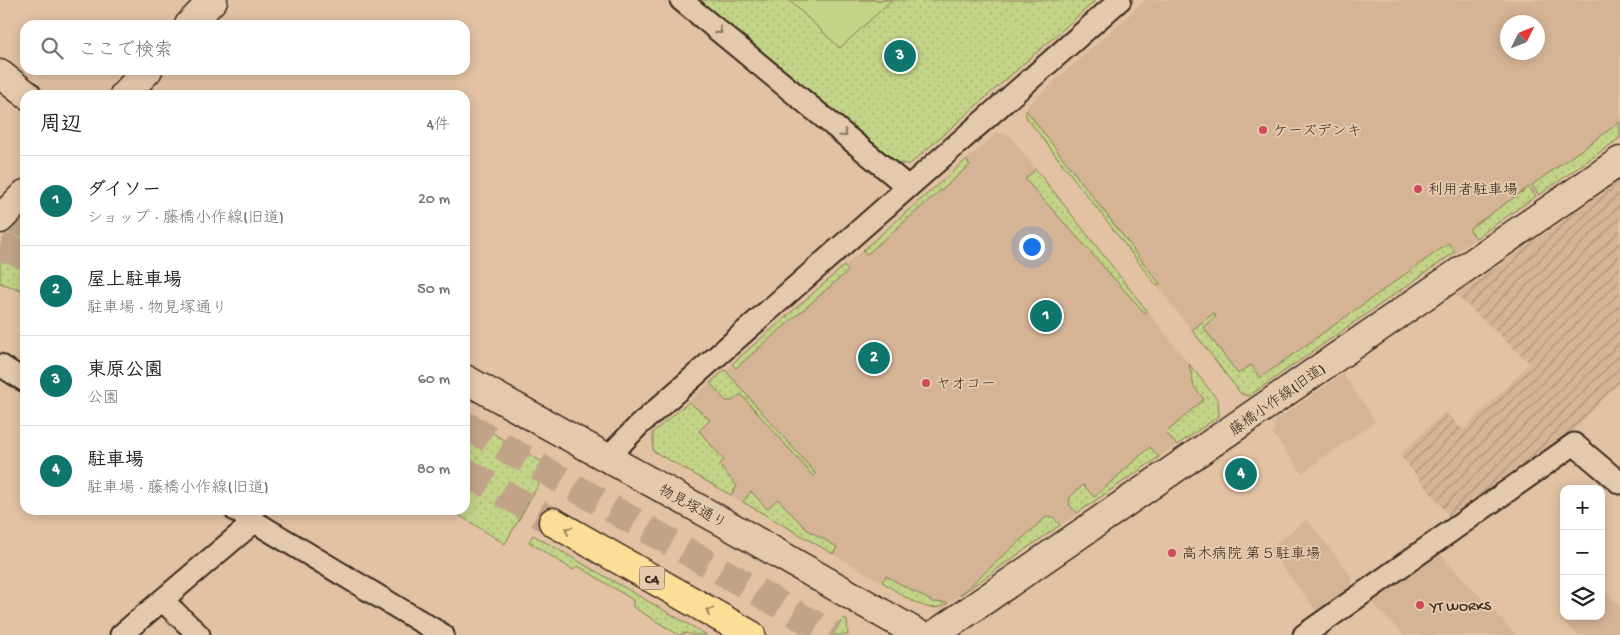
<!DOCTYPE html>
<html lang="ja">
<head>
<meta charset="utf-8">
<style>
  :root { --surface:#fff; --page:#f2f2f2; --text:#202124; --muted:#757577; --line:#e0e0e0; --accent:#0f766e }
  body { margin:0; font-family:"Gochi Hand","Klee One",sans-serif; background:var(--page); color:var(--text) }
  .controls { position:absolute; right:15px; bottom:15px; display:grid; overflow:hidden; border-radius:10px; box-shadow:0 2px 12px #0003 }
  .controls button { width:45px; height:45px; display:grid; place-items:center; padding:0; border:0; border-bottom:1px solid var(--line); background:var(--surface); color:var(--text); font:25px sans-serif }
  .compass { position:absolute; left:1500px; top:15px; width:45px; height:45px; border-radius:50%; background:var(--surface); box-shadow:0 2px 12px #0003; rotate:47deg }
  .you { position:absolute; left:1031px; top:246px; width:18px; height:18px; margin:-12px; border:4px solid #fff; border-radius:50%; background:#1a73e8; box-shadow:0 0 0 8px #1a73e833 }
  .badge { display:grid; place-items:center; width:32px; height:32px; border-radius:50%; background:var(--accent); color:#fff; font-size:16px; font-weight:700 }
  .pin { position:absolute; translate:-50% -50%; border:2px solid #fff; box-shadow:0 1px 5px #0006 }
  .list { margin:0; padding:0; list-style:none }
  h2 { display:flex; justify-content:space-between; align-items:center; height:65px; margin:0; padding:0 20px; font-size:21px }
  h2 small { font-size:16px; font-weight:400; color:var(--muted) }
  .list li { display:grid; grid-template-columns:32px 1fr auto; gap:15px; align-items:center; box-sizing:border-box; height:90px; padding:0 20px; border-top:1px solid var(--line) }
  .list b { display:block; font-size:19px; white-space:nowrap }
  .list p { margin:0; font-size:16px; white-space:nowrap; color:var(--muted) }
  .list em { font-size:16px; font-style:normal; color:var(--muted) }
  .icon { flex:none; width:28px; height:28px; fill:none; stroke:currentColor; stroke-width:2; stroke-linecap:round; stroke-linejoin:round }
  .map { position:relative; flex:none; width:1620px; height:635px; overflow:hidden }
  .search { position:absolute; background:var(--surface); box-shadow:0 2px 12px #0003; left:20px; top:20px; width:450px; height:55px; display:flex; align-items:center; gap:12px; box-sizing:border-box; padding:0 18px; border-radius:15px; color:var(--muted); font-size:19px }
  .panel { position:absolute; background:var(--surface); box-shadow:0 2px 12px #0003; left:20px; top:90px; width:450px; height:425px; border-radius:15px }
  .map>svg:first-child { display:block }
</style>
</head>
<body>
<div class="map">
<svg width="1620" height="635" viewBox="0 0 1620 635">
  <defs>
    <pattern id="industrial-furrows" width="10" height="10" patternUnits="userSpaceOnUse" patternTransform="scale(1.25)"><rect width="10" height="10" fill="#d5b395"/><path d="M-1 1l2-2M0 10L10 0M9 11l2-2" fill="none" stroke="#ae9279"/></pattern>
    <pattern id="green-dots" width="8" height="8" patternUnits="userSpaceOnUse" patternTransform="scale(1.25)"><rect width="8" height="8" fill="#c3d387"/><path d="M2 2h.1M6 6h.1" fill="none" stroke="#a8b574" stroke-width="1.8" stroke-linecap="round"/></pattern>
  </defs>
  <rect width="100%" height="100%" fill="#e2c2a3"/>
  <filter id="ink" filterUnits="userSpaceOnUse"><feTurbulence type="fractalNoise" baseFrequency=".02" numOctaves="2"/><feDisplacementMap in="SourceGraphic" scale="10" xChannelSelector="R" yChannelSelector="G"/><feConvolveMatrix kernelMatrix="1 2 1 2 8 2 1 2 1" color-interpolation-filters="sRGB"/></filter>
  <g filter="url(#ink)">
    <!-- built -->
    <path fill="#d5b395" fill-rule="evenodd" d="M 1146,0 L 1620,0 L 1620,138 L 1249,396 L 1241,394 L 1026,117 L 1027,106 ZM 1508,22 L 1538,22 L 1538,52 L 1508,52 Z
      M 997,133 L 1009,135 L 1189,364 L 1218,400 L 1219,416 L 941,608 L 929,609 L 653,451 L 654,432 Z
      M 1343,374 L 1376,421 L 1302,473 L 1273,434 L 1275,421 Z
      M 1307,519 L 1352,577 L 1350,589 L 1317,612 L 1269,549 Z
      M 1439,553 L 1516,635 L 1404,635 L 1370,601 Z
      M 1601,589 L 1620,606 L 1620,635 L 1579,635 L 1561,621 L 1565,616 L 1601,616 Z"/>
    <!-- industrial -->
    <path fill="url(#industrial-furrows)" d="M 1620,181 L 1620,382 L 1573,430 L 1451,518 L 1400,455 L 1445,412 L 1463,430 L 1530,363 L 1456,295 Z"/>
    <!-- green -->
    <path fill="url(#green-dots)" stroke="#7f7e52" d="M 700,0 L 1096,0 L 910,164 L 899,164 Z
      M 1026,110 L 1160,284 L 1157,286 L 1026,117 Z
      M 1620,122 L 1620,138 L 1539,195 L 1532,185 Z
      M 966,160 L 970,165 L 867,254 L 863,250 Z
      M 1036,169 L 1147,311 L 1145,313 L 1025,179 Z
      M 1529,187 L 1536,196 L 1476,238 L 1469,229 Z
      M 25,222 L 25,291 L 0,283 L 0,247 Z
      M 1449,243 L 1455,252 L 1249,396 L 1241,394 L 1192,330 L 1214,313 L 1216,316 L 1203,327 L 1238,374 L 1251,365 L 1260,378 Z
      M 844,266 L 848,271 L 736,368 L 732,364 Z
      M 1189,364 L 1218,400 L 1219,416 L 1177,445 L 1166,433 L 1204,399 L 1194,387 Z
      M 725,370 L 816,474 L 813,476 L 741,394 L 732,401 L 726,401 L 710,383 Z
      M 689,402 L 710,420 L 699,431 L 724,460 L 719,465 L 737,486 L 731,495 L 653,451 L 653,432 Z
      M 465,417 L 549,466 L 505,544 L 451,510 L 465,510 Z
      M 1150,447 L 1159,457 L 1077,513 L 1069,504 L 1070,497 L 1083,485 L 1094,497 Z
      M 751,491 L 767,509 L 778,499 L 806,529 L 837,547 L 833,554 L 743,502 Z
      M 1046,517 L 1053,517 L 1060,525 L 960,595 Z
      M 533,535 L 707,635 L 691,635 L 687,633 L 679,635 L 633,607 L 633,600 L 578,566 L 573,570 L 529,542 Z
      M 886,576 L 933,602 L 948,603 C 928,618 901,593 882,582 Z
      M 843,618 L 847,620 L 848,635 L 833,635 Z"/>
    <!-- pitch -->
    <path fill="#c3d387" stroke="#7f7e52" d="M 789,0 L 892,0 L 840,48 Z"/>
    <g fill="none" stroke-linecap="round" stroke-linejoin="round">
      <!-- highway-tunnel -->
      <path stroke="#c1a488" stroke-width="28" stroke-dasharray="28 14" stroke-linecap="butt" d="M 0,216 L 25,224
        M 0,246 L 25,255
        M 465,425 L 833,635
        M 465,471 L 553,522"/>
      <defs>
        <path id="street" d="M 681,0 L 908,187
          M 0,365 L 25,381
          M 607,458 L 639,425 L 1120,0
          M 235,510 L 443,635
          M 162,600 L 199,635
          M 121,635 L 254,522
          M 1304,635 L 1574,444 L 1620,483"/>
        <path id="secondary" d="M 189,25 L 213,0
          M 0,74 L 27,95
          M 124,95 L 148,70
          M 0,219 L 25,194
          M 465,379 L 723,522 L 920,635
          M 934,635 L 1620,161"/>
        <path id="highway" d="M 553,522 L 751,635"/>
      </defs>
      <!-- street casing -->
      <use href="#street" stroke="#3b2a1e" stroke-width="25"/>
      <!-- secondary casing -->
      <use href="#secondary" stroke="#3b2a1e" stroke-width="31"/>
      <!-- highway casing -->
      <use href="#highway" stroke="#3b2a1e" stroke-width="31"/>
      <!-- street -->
      <use href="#street" stroke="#e5c9ad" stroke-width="21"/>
      <!-- secondary -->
      <use href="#secondary" stroke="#e5c9ad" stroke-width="28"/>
      <!-- highway -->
      <use href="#highway" stroke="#fdde96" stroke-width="28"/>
    </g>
    <!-- one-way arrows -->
    <defs><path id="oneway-chevron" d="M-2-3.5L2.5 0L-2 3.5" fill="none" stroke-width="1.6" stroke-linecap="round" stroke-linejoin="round" transform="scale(1.25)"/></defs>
    <g stroke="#88725e">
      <use href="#oneway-chevron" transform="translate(719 31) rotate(39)"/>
      <use href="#oneway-chevron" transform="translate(844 134) rotate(39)"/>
    </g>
    <g stroke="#9c845a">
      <use href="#oneway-chevron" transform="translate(568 530) rotate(-150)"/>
      <use href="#oneway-chevron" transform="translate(709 611) rotate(-150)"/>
    </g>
  </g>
  <!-- markers -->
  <g fill="#d1495b" stroke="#e5c9ad" stroke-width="2">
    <circle cx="1263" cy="130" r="5"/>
    <circle cx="1418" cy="189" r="5"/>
    <circle cx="926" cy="383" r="5"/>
    <circle cx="1172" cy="553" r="5"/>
    <circle cx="1420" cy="605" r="5"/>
  </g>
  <g text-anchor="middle" stroke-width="4" stroke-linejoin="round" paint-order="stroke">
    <!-- shield labels -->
    <rect fill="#e5c9ad" stroke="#6e5a49" stroke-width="1" x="639.5" y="566.5" width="25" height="23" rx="4"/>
    <g font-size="14" font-weight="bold" fill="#3b2a1e">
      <text x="652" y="583">C4</text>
    </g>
    <!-- poi labels -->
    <g font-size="15" fill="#3b2a1e" stroke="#e5c9ad" text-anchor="start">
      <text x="1273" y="135">ケーズデンキ</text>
      <text x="1428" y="194">利用者駐車場</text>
      <text x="936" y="388">ヤオコー</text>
      <text x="1182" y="558">高木病院 第５駐車場</text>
      <text x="1430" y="610">YT WORKS</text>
    </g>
    <!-- street labels -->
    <g font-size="15" fill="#3b2a1e" stroke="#e5c9ad">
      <text transform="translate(1277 399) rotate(-35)" y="5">藤橋小作線(旧道)</text>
      <text transform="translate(693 506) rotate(29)" y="5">物見塚通り</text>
    </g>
  </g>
</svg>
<div class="controls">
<button>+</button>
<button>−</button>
<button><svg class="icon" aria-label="layers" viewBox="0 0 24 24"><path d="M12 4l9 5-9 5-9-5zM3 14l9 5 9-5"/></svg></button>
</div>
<svg class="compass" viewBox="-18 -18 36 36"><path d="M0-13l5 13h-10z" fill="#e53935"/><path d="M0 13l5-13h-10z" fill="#757577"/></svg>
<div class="you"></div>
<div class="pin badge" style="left:1046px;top:316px">1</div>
<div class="pin badge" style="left:874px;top:358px">2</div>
<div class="pin badge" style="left:900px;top:56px">3</div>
<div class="pin badge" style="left:1241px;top:474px">4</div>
<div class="search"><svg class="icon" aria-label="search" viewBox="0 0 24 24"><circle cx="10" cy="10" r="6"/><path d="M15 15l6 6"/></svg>ここで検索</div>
<section class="panel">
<h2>周辺<small>4件</small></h2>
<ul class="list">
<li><span class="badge">1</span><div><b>ダイソー</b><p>ショップ · 藤橋小作線(旧道)</p></div><em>20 m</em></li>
<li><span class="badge">2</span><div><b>屋上駐車場</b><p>駐車場 · 物見塚通り</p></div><em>50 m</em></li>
<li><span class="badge">3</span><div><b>東原公園</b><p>公園</p></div><em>60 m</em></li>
<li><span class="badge">4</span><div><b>駐車場</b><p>駐車場 · 藤橋小作線(旧道)</p></div><em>80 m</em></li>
</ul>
</section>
</div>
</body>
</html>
